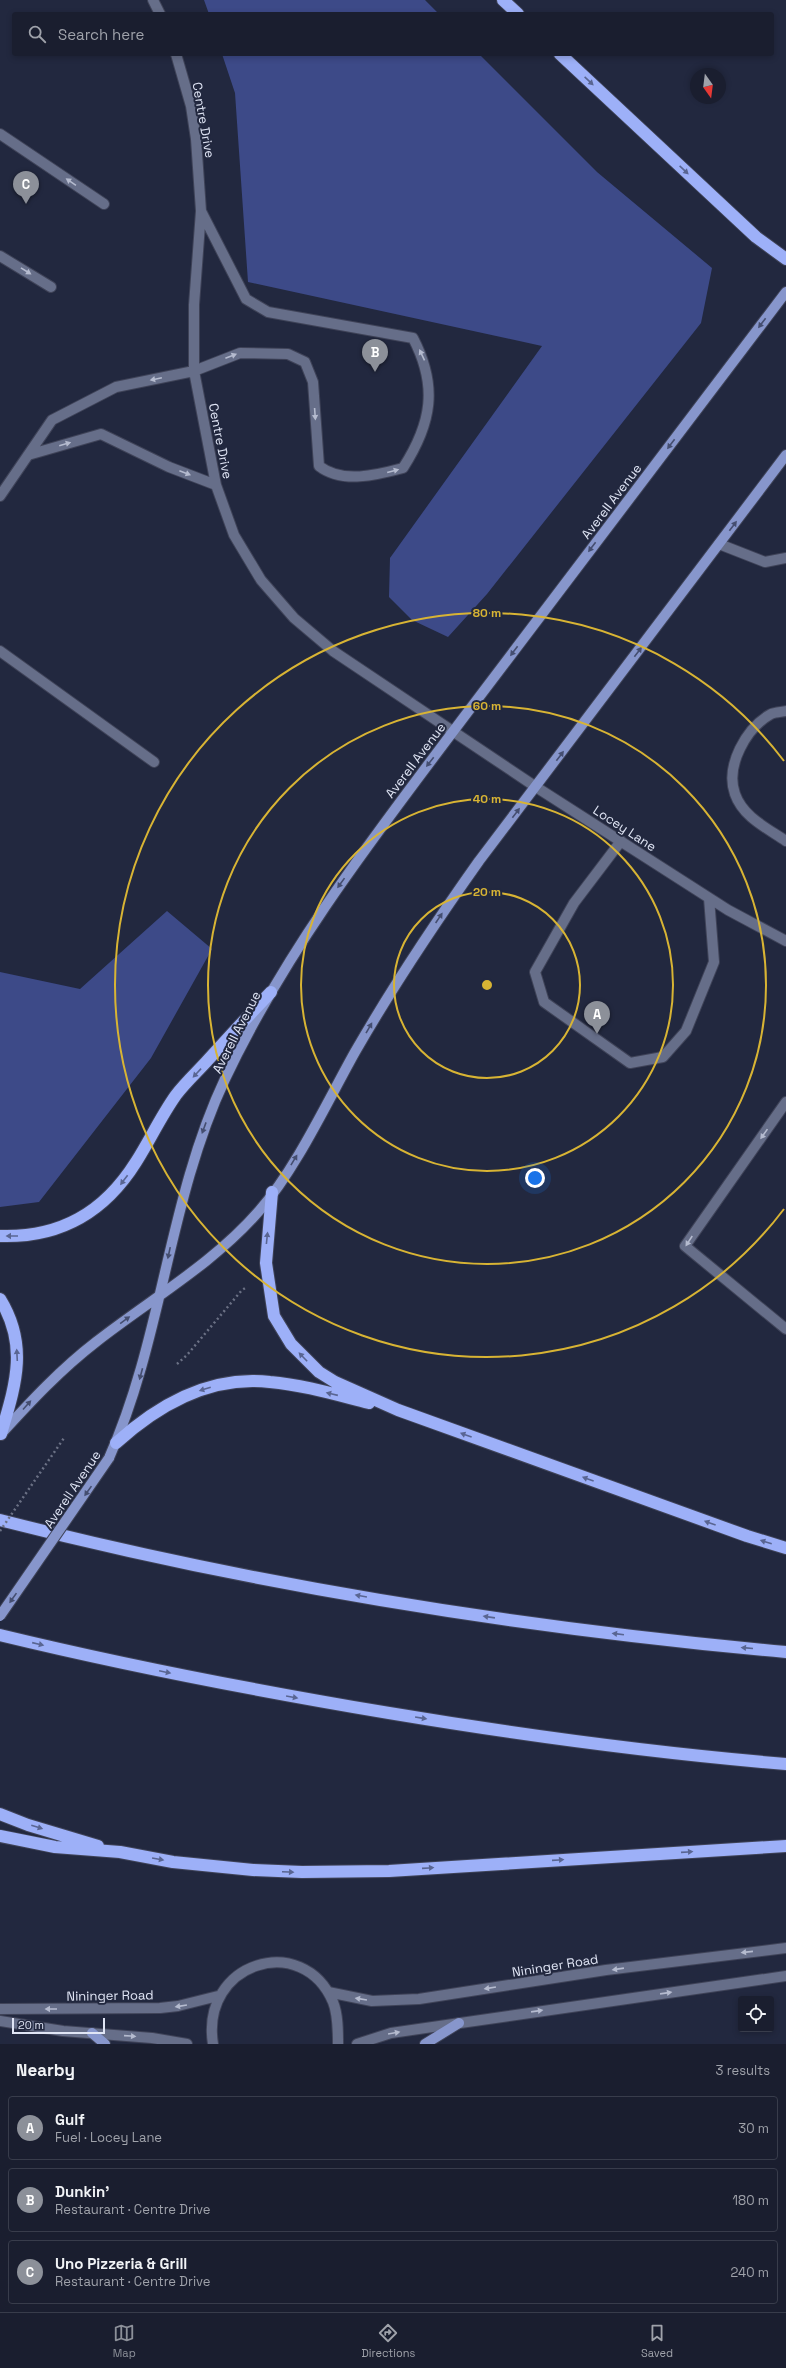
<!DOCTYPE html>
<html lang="en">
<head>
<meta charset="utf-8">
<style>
  :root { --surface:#1a1e2f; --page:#232737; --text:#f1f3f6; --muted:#9fa2aa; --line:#383c4b; --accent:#8c9099 }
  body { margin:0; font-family:"Space Grotesk",sans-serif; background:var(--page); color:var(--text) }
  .controls { position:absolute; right:12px; bottom:12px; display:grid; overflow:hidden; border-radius:4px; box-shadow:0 2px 6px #0003 }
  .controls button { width:36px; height:36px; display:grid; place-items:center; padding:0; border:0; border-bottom:1px solid var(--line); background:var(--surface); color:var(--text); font:20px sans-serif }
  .compass { position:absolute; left:690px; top:68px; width:36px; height:36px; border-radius:50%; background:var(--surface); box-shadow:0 2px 6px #0003; rotate:166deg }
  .scale { position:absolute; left:12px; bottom:10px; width:93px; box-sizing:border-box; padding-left:4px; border:2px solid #e0e5f5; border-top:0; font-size:11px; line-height:14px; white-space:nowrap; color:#e0e5f5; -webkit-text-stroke:3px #22283f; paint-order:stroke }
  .you { position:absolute; left:535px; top:1178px; width:14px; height:14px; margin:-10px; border:3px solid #fff; border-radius:50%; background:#1a73e8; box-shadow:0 0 0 6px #1a73e833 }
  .badge { display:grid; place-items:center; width:26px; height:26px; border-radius:50%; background:var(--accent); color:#fff; font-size:13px; font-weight:700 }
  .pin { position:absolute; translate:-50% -33px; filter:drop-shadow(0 1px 2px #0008) }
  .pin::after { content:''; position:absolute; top:21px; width:14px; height:12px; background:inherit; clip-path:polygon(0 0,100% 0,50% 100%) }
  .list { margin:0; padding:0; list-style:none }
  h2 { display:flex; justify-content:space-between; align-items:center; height:52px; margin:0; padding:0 16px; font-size:17px }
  h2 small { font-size:13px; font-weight:400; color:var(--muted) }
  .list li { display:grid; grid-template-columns:26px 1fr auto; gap:12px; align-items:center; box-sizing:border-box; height:64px; margin:0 8px 8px; padding:0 8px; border:1px solid var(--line); border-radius:4px }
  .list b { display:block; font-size:15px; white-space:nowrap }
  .list p { margin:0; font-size:13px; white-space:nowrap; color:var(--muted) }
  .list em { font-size:13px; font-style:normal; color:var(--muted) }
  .icon { flex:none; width:22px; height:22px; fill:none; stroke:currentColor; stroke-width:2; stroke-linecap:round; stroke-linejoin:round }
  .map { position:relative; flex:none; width:786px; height:2044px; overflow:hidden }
  .search { position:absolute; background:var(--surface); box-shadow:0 2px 6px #0003; left:12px; right:12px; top:12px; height:44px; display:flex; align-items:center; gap:10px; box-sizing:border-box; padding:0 14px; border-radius:4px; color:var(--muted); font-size:15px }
  .sheet { height:268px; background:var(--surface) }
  nav { display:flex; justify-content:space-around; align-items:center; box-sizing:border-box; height:56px; border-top:1px solid var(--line); background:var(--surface); font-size:11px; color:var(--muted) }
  nav a { display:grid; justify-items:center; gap:2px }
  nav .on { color:var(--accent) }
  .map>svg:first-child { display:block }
</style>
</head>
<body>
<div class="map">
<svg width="786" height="2044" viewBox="0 0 786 2044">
  <rect width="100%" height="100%" fill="#22283f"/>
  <!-- green -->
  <path fill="#3d4a88" d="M 204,0 L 425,0 L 439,14 L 209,14 Z
    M 222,54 L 479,54 L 597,172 L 712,268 L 701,323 L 487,594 L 448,637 L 412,620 L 389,597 L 390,558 L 542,346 L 248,282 L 235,93 Z
    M 167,911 L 212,949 L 151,1058 L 39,1202 L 0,1207 L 0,972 L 80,989 Z"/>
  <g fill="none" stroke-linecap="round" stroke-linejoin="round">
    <defs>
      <path id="minor" d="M 153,0 L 160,14
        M 176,54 L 191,106 L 196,139 L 201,211 L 194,305 L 194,371 L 216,485 L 234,535 L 261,580 L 294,618 L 333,651 L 536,787 L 728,910 L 786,941
        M 0,134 L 104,204
        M 0,256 L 51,287
        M 28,455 L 101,434 L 169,467 L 216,485
        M 0,496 L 52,420 L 116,387 L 194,371 L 240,353 L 288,354 L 305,362 L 313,382 L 319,466 C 342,484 377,475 403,468 C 432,423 438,386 413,338 L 268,312 L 246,299 L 201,211
        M 719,544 L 765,562 L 786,558
        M 0,651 L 154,762
        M 786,711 C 782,712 775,712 771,714 C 746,728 725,766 735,794 C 743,817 767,828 786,841
        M 621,841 L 574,903 L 535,972 L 544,1002 L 630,1063 L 663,1057 L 686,1031 L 714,962 L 709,898
        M 786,1102 L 685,1246 L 786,1329
        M 328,1992 L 372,2001 L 419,1999 L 606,1970 L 786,1948
        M 0,2009 L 160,2008 L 178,2006 L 218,1996
        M 0,2021 L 63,2031 L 152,2038 L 187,2044
        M 213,2044 C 200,1962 303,1931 333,2002 C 338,2014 338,2031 338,2044
        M 357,2044 L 391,2033 L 786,1976"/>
      <path id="major" d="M 1,1434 C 31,1401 61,1369 96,1342 C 151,1299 213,1264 259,1211 C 296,1169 327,1102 355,1052 C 393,986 435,923 479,861 L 786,455
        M 109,1458 C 163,1337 168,1200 225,1079 C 288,946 379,830 467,713 C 573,572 680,432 786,292
        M 92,2033 L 105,2044
        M 425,2044 L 459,2023"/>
      <path id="highway" d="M 503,0 L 518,14
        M 560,54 L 756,237 L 786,259
        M 272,1192 L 266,1263 L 274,1316 L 291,1344 L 319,1372 L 335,1382 L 398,1410 L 747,1536 L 786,1548
        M 0,1236 C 60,1238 104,1213 136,1162 C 150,1140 161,1116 176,1095 C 185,1083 197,1072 207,1061 C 228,1038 249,1015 271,992
        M 0,1299 C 29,1346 15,1386 1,1434
        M 116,1443 C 158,1405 211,1375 270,1382 C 304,1385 337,1395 369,1403
        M 0,1520 C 258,1586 521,1628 786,1652
        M 0,1635 C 128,1666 258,1691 389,1713 C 521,1735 653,1753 786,1764
        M 0,1814 L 28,1825 L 98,1846
        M 0,1836 L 55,1847 L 120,1852 L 173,1862 L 253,1870 L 302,1872 L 389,1871 L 786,1846"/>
    </defs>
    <!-- minor casing -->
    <use href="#minor" stroke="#3f4358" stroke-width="12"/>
    <!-- major casing -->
    <use href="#major" stroke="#3f4358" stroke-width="12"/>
    <!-- highway casing -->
    <use href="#highway" stroke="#3f4358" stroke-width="14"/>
    <!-- path -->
    <path stroke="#6b7185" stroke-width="2.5" stroke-dasharray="2 3" stroke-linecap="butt" d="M 177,1364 L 187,1355 L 242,1290 L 247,1287"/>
    <!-- minor -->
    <use href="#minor" stroke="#666e89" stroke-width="10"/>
    <!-- major -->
    <use href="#major" stroke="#8796cc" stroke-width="10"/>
    <!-- highway -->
    <use href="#highway" stroke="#9db0f8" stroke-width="12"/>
    <defs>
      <path id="major-bridge" d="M 0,1616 L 109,1458"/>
    </defs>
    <!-- major-bridge casing -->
    <use href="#major-bridge" stroke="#3f4358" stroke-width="12" stroke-linecap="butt"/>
    <!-- path-bridge -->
    <path stroke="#6b7185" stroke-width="2.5" stroke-dasharray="2 3" stroke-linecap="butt" d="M 0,1531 L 64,1438"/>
    <!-- major-bridge -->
    <use href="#major-bridge" stroke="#8796cc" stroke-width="10"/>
  </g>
  <!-- one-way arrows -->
  <defs><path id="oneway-solid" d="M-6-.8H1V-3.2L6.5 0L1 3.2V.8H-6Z"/></defs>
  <g fill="#596592">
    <use href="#oneway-solid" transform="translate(589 81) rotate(43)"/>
    <use href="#oneway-solid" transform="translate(684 170) rotate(43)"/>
    <use href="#oneway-solid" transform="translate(197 1073) rotate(133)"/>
    <use href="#oneway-solid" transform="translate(124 1180) rotate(127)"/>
    <use href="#oneway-solid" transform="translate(12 1236) rotate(-180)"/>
    <use href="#oneway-solid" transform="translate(267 1238) rotate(-84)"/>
    <use href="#oneway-solid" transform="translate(17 1355) rotate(-93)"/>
    <use href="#oneway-solid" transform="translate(303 1357) rotate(-134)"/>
    <use href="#oneway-solid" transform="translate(205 1389) rotate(163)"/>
    <use href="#oneway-solid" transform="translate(332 1394) rotate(-167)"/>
    <use href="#oneway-solid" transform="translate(466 1435) rotate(-160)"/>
    <use href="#oneway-solid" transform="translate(588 1479) rotate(-160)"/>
    <use href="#oneway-solid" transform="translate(710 1523) rotate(-160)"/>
    <use href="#oneway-solid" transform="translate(766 1542) rotate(-163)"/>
    <use href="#oneway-solid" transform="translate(361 1596) rotate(-170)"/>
    <use href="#oneway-solid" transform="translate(489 1617) rotate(-172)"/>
    <use href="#oneway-solid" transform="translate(618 1634) rotate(-173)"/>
    <use href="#oneway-solid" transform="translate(38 1644) rotate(13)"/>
    <use href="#oneway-solid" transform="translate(747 1648) rotate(-175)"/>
    <use href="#oneway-solid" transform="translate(165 1672) rotate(12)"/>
    <use href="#oneway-solid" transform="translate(292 1697) rotate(10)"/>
    <use href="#oneway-solid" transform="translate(421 1718) rotate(9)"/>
    <use href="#oneway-solid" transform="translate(37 1827) rotate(17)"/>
    <use href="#oneway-solid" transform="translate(687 1852) rotate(-4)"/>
    <use href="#oneway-solid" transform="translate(158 1859) rotate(10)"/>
    <use href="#oneway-solid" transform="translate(558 1860) rotate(-4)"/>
    <use href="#oneway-solid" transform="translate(428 1868) rotate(-4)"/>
    <use href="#oneway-solid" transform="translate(288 1872) rotate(3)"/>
  </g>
  <g fill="#b5bbcf">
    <use href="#oneway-solid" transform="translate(71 182) rotate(-146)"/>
    <use href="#oneway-solid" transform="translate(26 271) rotate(32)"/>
    <use href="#oneway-solid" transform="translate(422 355) rotate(-115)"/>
    <use href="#oneway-solid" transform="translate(231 356) rotate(-21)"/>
    <use href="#oneway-solid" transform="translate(156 379) rotate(168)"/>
    <use href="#oneway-solid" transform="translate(315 414) rotate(86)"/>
    <use href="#oneway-solid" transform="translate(65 444) rotate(-16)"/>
    <use href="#oneway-solid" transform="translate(393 471) rotate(-15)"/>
    <use href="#oneway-solid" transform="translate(185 473) rotate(21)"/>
    <use href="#oneway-solid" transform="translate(764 1134) rotate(125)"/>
    <use href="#oneway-solid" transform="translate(689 1241) rotate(123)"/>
    <use href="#oneway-solid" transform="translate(747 1952) rotate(174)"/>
    <use href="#oneway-solid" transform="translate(618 1969) rotate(172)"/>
    <use href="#oneway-solid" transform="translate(490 1988) rotate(171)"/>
    <use href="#oneway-solid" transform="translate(666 1993) rotate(-8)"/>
    <use href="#oneway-solid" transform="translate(361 1999) rotate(-171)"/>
    <use href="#oneway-solid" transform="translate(181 2006) rotate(171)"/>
    <use href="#oneway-solid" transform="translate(51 2009) rotate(180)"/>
    <use href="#oneway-solid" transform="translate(537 2011) rotate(-8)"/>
    <use href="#oneway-solid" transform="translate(394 2033) rotate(-10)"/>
    <use href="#oneway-solid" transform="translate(130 2036) rotate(4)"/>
  </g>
  <g fill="#454e70">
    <use href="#oneway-solid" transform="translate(762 323) rotate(127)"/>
    <use href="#oneway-solid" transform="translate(671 444) rotate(127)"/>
    <use href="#oneway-solid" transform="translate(733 526) rotate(-53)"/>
    <use href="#oneway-solid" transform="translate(592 547) rotate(127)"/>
    <use href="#oneway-solid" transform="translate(514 651) rotate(127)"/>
    <use href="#oneway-solid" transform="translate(638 652) rotate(-53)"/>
    <use href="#oneway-solid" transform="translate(560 756) rotate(-53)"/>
    <use href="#oneway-solid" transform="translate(430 762) rotate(128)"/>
    <use href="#oneway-solid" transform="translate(516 813) rotate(-53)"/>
    <use href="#oneway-solid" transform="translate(341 883) rotate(126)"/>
    <use href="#oneway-solid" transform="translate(439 918) rotate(-56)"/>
    <use href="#oneway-solid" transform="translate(369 1028) rotate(-60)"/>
    <use href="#oneway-solid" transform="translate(204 1128) rotate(110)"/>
    <use href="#oneway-solid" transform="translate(294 1160) rotate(-59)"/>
    <use href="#oneway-solid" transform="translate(169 1253) rotate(102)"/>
    <use href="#oneway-solid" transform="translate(125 1320) rotate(-36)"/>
    <use href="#oneway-solid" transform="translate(141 1374) rotate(105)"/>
    <use href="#oneway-solid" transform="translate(27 1405) rotate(-48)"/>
    <use href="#oneway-solid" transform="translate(88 1491) rotate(125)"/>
    <use href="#oneway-solid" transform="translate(13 1598) rotate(125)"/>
  </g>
  <!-- distance rings -->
  <g fill="none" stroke="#d8b434" stroke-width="2">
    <circle cx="487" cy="985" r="93"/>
    <circle cx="487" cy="985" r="186"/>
    <circle cx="487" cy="985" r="279"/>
    <path d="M784 1209A372 372 0 1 1 784 761"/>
  </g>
  <g text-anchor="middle" stroke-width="4" stroke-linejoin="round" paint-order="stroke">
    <!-- street labels -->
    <g font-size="13" fill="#e0e5f5" stroke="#22283f">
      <text transform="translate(204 120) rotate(80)" y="5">Centre Drive</text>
      <text transform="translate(221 441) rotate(79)" y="5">Centre Drive</text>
      <text transform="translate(611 501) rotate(-53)" y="5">Averell Avenue</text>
      <text transform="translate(415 760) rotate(-53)" y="5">Averell Avenue</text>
      <text transform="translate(625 828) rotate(33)" y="5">Locey Lane</text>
      <text transform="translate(236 1032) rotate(-63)" y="5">Averell Avenue</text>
      <text transform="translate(72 1489) rotate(-56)" y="5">Averell Avenue</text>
      <text transform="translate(555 1965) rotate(-9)" y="5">Nininger Road</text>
      <text transform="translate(110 1995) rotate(-1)" y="5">Nininger Road</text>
    </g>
  </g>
  <circle cx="487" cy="985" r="6" fill="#d8b434" stroke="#22283f" stroke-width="2"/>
  <g font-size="12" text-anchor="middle" font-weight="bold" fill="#d8b434" stroke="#22283f" stroke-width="4" stroke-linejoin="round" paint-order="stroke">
    <text x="487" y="617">80 m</text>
    <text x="487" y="710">60 m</text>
    <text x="487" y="803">40 m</text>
    <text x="487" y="896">20 m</text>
  </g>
</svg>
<div class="controls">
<button><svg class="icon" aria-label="locate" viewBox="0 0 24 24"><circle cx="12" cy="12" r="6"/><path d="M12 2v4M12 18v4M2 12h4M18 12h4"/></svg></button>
</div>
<svg class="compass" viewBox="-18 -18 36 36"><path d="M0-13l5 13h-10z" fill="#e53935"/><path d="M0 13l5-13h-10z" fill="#9fa2aa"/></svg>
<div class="scale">20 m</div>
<div class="you"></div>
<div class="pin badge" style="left:597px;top:1034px">A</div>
<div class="pin badge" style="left:375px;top:372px">B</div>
<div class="pin badge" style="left:26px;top:204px">C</div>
<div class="search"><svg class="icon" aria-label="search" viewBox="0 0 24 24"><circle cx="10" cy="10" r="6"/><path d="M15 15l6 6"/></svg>Search here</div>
</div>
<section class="sheet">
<h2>Nearby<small>3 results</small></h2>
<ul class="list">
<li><span class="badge">A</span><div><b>Gulf</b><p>Fuel · Locey Lane</p></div><em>30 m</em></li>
<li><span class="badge">B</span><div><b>Dunkin'</b><p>Restaurant · Centre Drive</p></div><em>180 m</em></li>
<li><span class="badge">C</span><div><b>Uno Pizzeria &amp; Grill</b><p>Restaurant · Centre Drive</p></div><em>240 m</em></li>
</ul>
</section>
<nav>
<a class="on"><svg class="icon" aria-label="map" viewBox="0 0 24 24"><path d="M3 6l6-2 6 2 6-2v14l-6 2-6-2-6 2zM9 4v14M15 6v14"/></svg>Map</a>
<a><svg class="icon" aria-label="directions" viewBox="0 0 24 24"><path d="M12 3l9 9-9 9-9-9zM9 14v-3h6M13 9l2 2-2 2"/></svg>Directions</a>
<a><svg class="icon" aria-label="saved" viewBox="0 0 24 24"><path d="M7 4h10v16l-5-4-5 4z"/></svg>Saved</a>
</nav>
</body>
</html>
